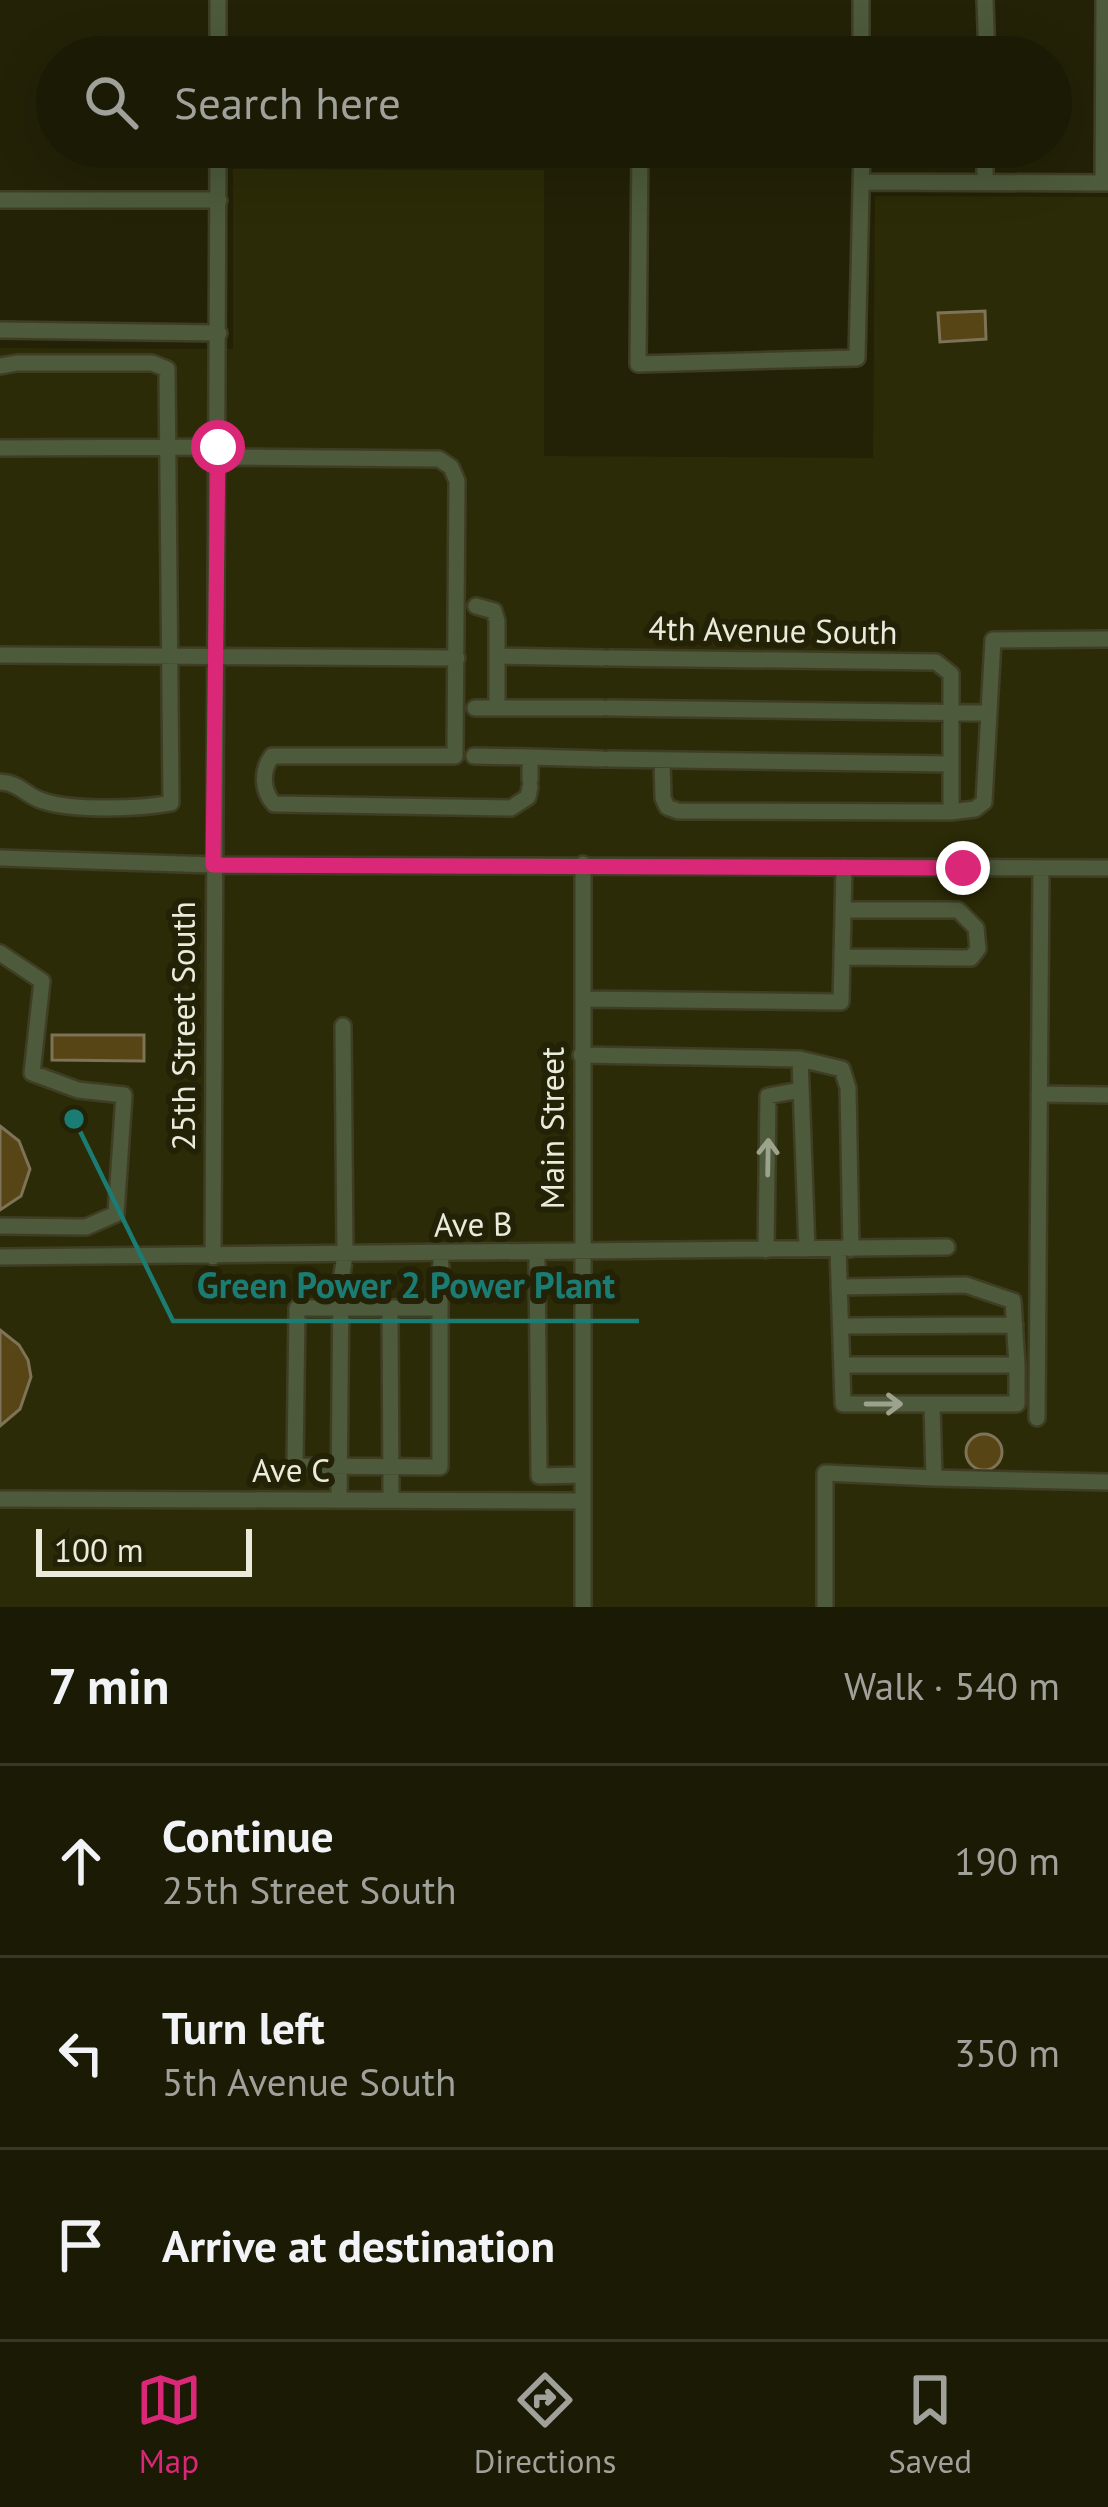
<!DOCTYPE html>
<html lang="en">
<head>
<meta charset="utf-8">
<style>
  :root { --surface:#1a1a05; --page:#23230f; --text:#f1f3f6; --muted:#9fa19a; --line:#383827; --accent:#db2777 }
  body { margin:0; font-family:"PT Sans",sans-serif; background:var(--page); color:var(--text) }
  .scale { position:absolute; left:36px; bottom:30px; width:216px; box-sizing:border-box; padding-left:12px; border:6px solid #ebebdb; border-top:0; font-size:33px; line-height:42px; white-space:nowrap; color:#ebebdb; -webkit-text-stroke:9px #232207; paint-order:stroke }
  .stop { position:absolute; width:36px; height:36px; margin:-27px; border:9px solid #db2777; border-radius:50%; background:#fff }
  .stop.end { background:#db2777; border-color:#fff; box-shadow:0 3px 12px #0008 }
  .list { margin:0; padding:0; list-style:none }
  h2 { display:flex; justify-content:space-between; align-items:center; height:156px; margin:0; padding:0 48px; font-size:51px }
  h2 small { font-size:39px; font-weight:400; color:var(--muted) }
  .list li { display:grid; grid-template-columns:78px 1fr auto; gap:36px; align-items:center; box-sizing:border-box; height:192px; padding:0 48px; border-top:3px solid var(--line) }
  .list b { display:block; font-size:45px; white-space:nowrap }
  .list p { margin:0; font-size:39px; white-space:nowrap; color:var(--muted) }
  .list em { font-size:39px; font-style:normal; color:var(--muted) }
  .icon { flex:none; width:66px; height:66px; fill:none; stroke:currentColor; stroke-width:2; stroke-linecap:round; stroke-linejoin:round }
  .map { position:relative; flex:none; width:1108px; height:1607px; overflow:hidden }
  .search { position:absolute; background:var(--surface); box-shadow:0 12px 48px #0002; left:36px; right:36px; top:36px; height:132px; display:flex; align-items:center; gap:30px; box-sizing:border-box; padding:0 42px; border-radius:66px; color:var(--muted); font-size:45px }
  .sheet { height:732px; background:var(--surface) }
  nav { display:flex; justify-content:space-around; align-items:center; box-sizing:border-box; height:168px; border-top:3px solid var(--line); background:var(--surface); font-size:33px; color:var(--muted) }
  nav a { display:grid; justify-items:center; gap:6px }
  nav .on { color:var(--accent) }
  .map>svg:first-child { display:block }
</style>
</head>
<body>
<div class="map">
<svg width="1108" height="1607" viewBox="0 0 1108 1607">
  <rect width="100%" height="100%" fill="#232207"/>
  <!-- built -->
  <path fill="#2c2b07" d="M 233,169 L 544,170 L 544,456 L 873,458 L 875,196 L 1108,197 L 1108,1607 L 0,1607 L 0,348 L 233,349 Z"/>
  <!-- building -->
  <path fill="#574516" stroke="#7e7257" stroke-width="3" d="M 985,311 L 986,339 L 940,342 L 938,313 Z
    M 52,1035 L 144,1035 L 144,1061 L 52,1060 Z
    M 0,1126 L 19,1141 L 30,1169 L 21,1196 L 0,1210 Z
    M 0,1330 L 19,1345 L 28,1360 L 31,1377 L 20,1409 L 0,1426 Z
    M966 1452a18 18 0 1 1 36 0a18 18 0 1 1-36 0Z"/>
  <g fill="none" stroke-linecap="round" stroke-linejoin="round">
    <defs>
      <path id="minor" d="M 218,0 L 218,57
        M 861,0 L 861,57
        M 985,0 L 987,57
        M 640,147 L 638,364 L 857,358 L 862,147
        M 863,182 L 1108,183
        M 985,182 L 985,147
        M 1103,183 L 1104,0
        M 0,200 L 219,200
        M 0,330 L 219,333
        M 0,366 L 17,363 L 152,363 L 167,369 L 171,803 C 140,809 73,811 43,801 C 26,796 20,783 0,782
        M 0,448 L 218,447
        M 217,457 L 439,459 L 451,467 L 457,481 L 455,756 L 272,756 C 261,771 262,791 274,804 L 511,808 L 528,797 L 530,787
        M 0,655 L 457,658
        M 498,656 L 603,658
        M 610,658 L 936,662 L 951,674 L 951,764
        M 475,708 L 497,708 L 497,621 L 494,611 L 476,606
        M 497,708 L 602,708
        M 609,708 L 988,713
        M 474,756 L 530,757 L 530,780
        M 530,757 L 602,759
        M 609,759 L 951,764 L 951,812 L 678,811 L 667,807 L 663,798 L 662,760
        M 951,812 L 975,809 L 984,802 L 993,640 L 1108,639
        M 0,858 L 213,865 L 1108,868
        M 0,953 L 42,981 L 32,1073 L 78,1090 L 124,1095 L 116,1214 L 86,1227 L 0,1226
        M 842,957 L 971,958 L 978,949 L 976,928 L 958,910 L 843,910
        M 583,999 L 841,1002 L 844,867
        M 581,1055 L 800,1059 L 807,1249
        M 800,1059 L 842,1069 L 848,1088 L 851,1249
        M 1039,1094 L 1108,1095
        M 838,1249 L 843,1404 L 1017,1404 L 1017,1365 L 842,1365
        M 766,1250 L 768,1096 L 800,1090
        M 537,1253 L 539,1476 L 583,1475
        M 0,1257 L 947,1247
        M 213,1257 L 218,147
        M 839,1287 L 966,1285 L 1013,1301 L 1017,1365
        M 440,1308 L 440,1467 L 295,1466 L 297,1308 L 440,1308 L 441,1254
        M 390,1309 L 391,1500
        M 841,1326 L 1015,1325
        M 1037,1418 L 1041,868
        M 934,1478 L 1108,1482
        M 0,1499 L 583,1501
        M 339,1500 L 341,1281 L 345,1255 L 343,1026
        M 583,1607 L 583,864
        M 825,1607 L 825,1473 L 934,1478 L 932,1404"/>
    </defs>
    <!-- minor casing -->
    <use href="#minor" stroke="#3f3e25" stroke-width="20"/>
    <!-- minor -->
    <use href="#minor" stroke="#4d5a3b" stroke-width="15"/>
  </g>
  <!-- one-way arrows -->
  <defs><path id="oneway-shaft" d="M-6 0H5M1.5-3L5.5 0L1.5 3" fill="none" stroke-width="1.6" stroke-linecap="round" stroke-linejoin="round" transform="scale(3)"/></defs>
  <g stroke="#9ca28b">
    <use href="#oneway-shaft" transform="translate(768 1157) rotate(-89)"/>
    <use href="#oneway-shaft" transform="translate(884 1404)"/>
  </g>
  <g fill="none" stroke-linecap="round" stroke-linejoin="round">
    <!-- route -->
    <path stroke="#db2777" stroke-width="15" d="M 218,447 L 213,865 L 963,868"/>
  </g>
  <g text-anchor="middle" stroke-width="12" stroke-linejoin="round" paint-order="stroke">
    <!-- street labels -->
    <g font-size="33" fill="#ebebdb" stroke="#232207">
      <text transform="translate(773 630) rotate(1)" y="12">4th Avenue South</text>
      <text transform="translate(183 1026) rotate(-90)" y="12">25th Street South</text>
      <text transform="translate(552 1128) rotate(-90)" y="12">Main Street</text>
      <text transform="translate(473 1224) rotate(-1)" y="12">Ave B</text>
      <text x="291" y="1482">Ave C</text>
    </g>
  </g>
  <!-- callouts -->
  <path fill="none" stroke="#1a7c73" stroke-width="4.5" d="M74 1119L173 1321H639"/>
  <circle fill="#1a7c73" stroke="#232207" stroke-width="4.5" cx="74" cy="1119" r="12"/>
  <g font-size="36" text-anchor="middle" font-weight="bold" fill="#1a7c73" stroke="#232207" stroke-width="12" stroke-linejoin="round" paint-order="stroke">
    <text x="406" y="1298">Green Power 2 Power Plant</text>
  </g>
</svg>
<div class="scale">100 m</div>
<div class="stop" style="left:218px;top:447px"></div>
<div class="stop end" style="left:963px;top:868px"></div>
<div class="search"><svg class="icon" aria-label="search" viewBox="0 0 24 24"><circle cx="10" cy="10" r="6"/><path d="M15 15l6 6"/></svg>Search here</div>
</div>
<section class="sheet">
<h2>7 min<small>Walk · 540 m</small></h2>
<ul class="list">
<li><svg class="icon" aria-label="ahead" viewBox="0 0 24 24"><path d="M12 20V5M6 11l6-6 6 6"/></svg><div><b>Continue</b><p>25th Street South</p></div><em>190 m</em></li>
<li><svg class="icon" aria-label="left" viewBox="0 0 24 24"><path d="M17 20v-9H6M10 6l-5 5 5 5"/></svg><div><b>Turn left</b><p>5th Avenue South</p></div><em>350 m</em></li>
<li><svg class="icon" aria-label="arrive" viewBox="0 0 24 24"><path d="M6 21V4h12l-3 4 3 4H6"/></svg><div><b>Arrive at destination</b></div></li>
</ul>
</section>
<nav>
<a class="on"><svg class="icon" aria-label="map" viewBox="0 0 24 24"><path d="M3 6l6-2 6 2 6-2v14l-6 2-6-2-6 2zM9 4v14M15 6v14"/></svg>Map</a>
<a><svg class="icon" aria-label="directions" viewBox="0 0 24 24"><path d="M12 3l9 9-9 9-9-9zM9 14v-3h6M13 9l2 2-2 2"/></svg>Directions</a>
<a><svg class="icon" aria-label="saved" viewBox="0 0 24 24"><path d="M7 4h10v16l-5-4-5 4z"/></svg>Saved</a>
</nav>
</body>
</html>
